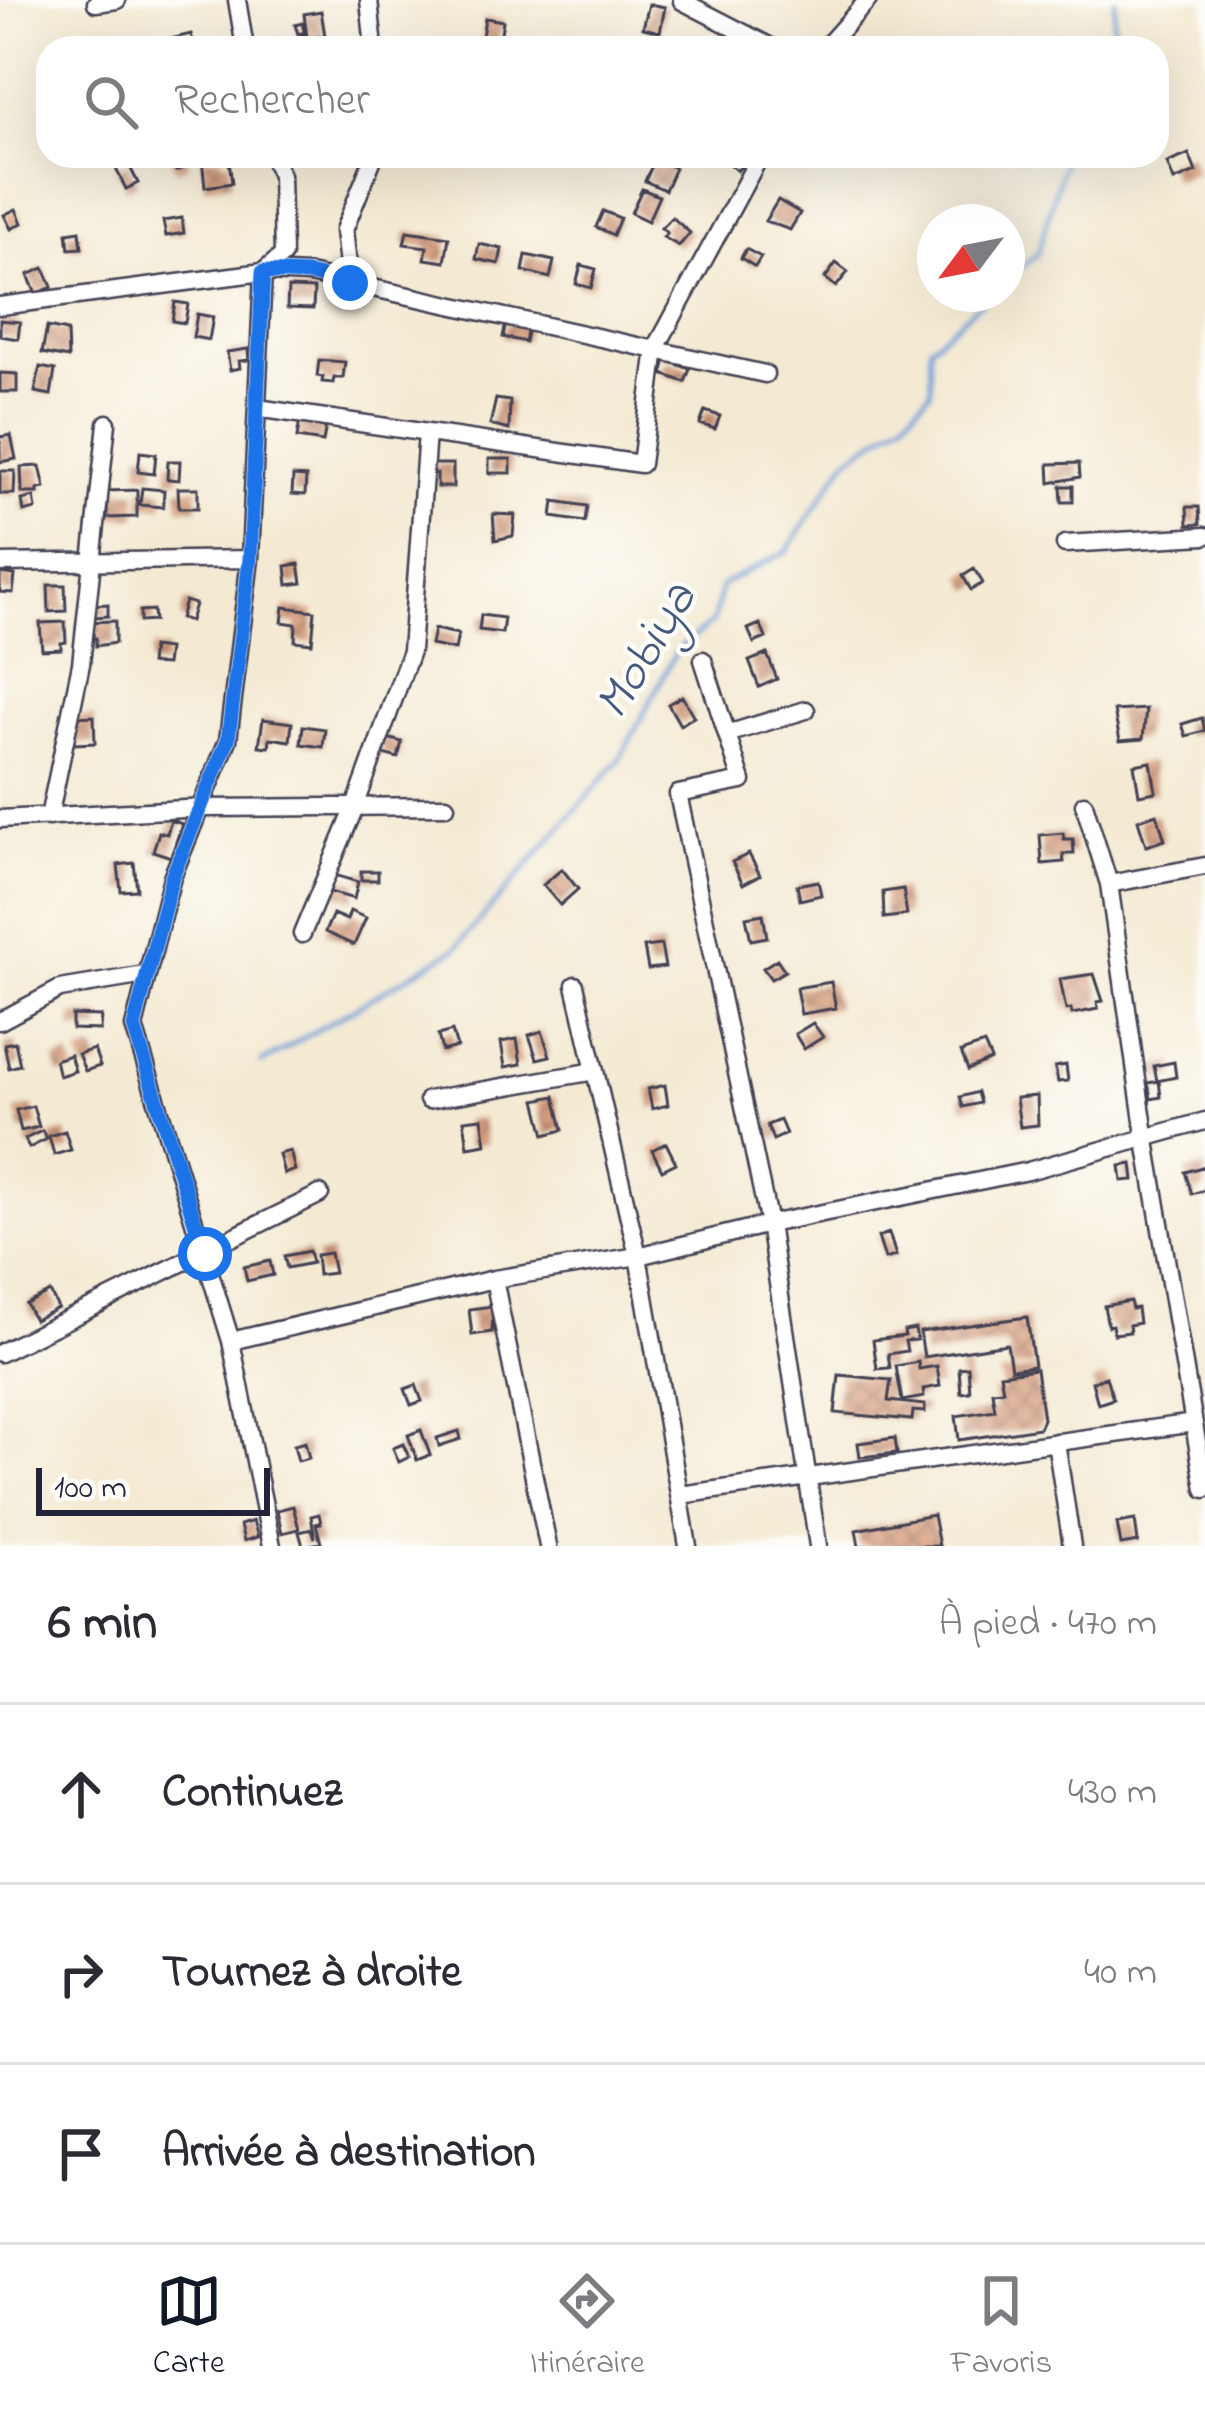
<!DOCTYPE html>
<html lang="fr">
<head>
<meta charset="utf-8">
<style>
  :root { --surface:#fff; --page:#f7f7f7; --text:#2b2b33; --muted:#7c7c81; --line:#e1e1e2; --accent:#111827 }
  body { margin:0; font-family:"Indie Flower",sans-serif; background:var(--page); color:var(--text) }
  .compass { position:absolute; left:917px; top:204px; width:108px; height:108px; border-radius:50%; background:var(--surface); box-shadow:0 12px 48px #0002; rotate:238deg }
  .scale { position:absolute; left:36px; bottom:30px; width:234px; box-sizing:border-box; padding-left:12px; border:6px solid #22223b; border-top:0; font-size:33px; line-height:42px; white-space:nowrap; color:#22223b; -webkit-text-stroke:9px #fdfcf7; paint-order:stroke }
  .stop { position:absolute; width:36px; height:36px; margin:-27px; border:9px solid #1a73e8; border-radius:50%; background:#fff }
  .stop.end { background:#1a73e8; border-color:#fff; box-shadow:0 3px 12px #0008 }
  .list { margin:0; padding:0; list-style:none }
  h2 { display:flex; justify-content:space-between; align-items:center; height:156px; margin:0; padding:0 48px; font-size:51px }
  h2 small { font-size:39px; font-weight:400; color:var(--muted) }
  .list li { display:grid; grid-template-columns:78px 1fr auto; gap:36px; align-items:center; box-sizing:border-box; height:180px; padding:0 48px; border-top:3px solid var(--line) }
  .list b { display:block; font-size:45px; white-space:nowrap }
  .list em { font-size:39px; font-style:normal; color:var(--muted) }
  .icon { flex:none; width:66px; height:66px; fill:none; stroke:currentColor; stroke-width:2; stroke-linecap:round; stroke-linejoin:round }
  .map { position:relative; flex:none; width:1205px; height:1546px; overflow:hidden }
  .search { position:absolute; background:var(--surface); box-shadow:0 12px 48px #0002; left:36px; right:36px; top:36px; height:132px; display:flex; align-items:center; gap:30px; box-sizing:border-box; padding:0 42px; border-radius:36px; color:var(--muted); font-size:45px }
  .sheet { height:696px; background:var(--surface) }
  nav { display:flex; justify-content:space-around; align-items:center; box-sizing:border-box; height:168px; border-top:3px solid var(--line); background:var(--surface); font-size:33px; color:var(--muted) }
  nav a { display:grid; justify-items:center; gap:6px }
  nav .on { color:var(--accent) }
  .map>svg:first-child { display:block }
</style>
</head>
<body>
<div class="map">
<svg width="1205" height="1546" viewBox="0 0 1205 1546">
  <defs>
    <pattern id="building-cross-hatch" width="8" height="8" patternUnits="userSpaceOnUse" patternTransform="scale(3)"><rect width="8" height="8" fill="#d69d7e"/><path d="M0 0l8 8M0 8l8-8" fill="none" stroke="#ad8068"/></pattern>
  </defs>
  <rect width="100%" height="100%" fill="#fdfcf7"/>
  <filter id="ink" filterUnits="userSpaceOnUse"><feTurbulence type="fractalNoise" baseFrequency=".00833" numOctaves="2"/><feDisplacementMap in="SourceGraphic" scale="24" xChannelSelector="R" yChannelSelector="G"/><feConvolveMatrix kernelMatrix="1 2 1 2 8 2 1 2 1" color-interpolation-filters="sRGB"/></filter>
  <filter id="wash" filterUnits="userSpaceOnUse"><feTurbulence type="fractalNoise" baseFrequency=".004" numOctaves="4" result="noise"/><feDisplacementMap in="SourceGraphic" scale="48" xChannelSelector="R" yChannelSelector="G"/><feGaussianBlur stdDeviation="2.7" result="paint"/><feColorMatrix in="noise" values="0 0 0 0 0 0 0 0 0 0 0 0 0 0 0 0 0 1.4 0 .05"/><feComposite in="paint" operator="in"/></filter>
  <g filter="url(#wash)">
    <rect width="100%" height="100%" fill="#f4ead3"/>
    <g fill="none" stroke-linecap="round" stroke-linejoin="round">
      <!-- stream -->
      <path stroke="#6e9ed7" stroke-width="4.5" d="M 1112,48 L 1115,0
        M 1007,280 L 1038,253 L 1065,156
        M 261,1063 L 455,949 L 620,759 L 677,650 L 713,622 L 722,585 L 787,551 L 847,459 L 904,420 L 931,391 L 930,346 L 991,294"/>
    </g>
    <g id="blocks">
      <!-- building -->
      <path fill="url(#building-cross-hatch)" d="M 649,4 L 665,7 L 660,32 L 643,28 Z
        M 321,11 L 325,36 L 316,37 L 317,44 L 303,46 L 302,33 L 298,34 L 295,25 L 302,23 L 308,45 L 304,14 Z
        M 485,18 L 503,21 L 499,45 L 481,43 Z
        M 191,34 L 195,48 L 172,48 L 170,39 Z
        M 1189,154 L 1196,172 L 1174,181 L 1167,163 Z
        M 170,156 L 185,156 L 189,166 L 176,171 Z
        M 736,156 L 750,156 L 737,171 L 729,164 Z
        M 221,157 L 222,162 L 229,161 L 232,183 L 205,187 L 202,159 Z
        M 655,159 L 675,168 L 665,190 L 645,181 Z
        M 128,163 L 138,183 L 126,189 L 116,169 Z
        M 642,189 L 659,196 L 648,221 L 631,213 Z
        M 778,200 L 800,213 L 790,230 L 765,221 Z
        M 16,209 L 22,223 L 11,229 L 4,215 Z
        M 603,211 L 620,218 L 613,235 L 596,227 Z
        M 672,217 L 690,233 L 679,246 L 663,237 L 667,233 L 661,228 Z
        M 182,218 L 184,233 L 166,236 L 163,221 Z
        M 80,231 L 82,248 L 69,249 L 67,233 Z
        M 407,231 L 449,237 L 445,262 L 425,259 L 427,247 L 404,244 Z
        M 479,244 L 502,249 L 499,264 L 476,259 Z
        M 746,249 L 761,257 L 755,267 L 741,258 Z
        M 526,255 L 554,261 L 550,278 L 523,271 Z
        M 836,263 L 848,272 L 836,287 L 825,278 Z
        M 581,265 L 596,269 L 591,288 L 576,284 Z
        M 44,268 L 52,287 L 36,294 L 28,275 Z
        M 288,288 L 314,289 L 313,309 L 287,308 Z
        M 175,302 L 188,304 L 185,323 L 172,321 Z
        M 197,314 L 213,317 L 209,340 L 193,337 Z
        M 0,320 L 20,322 L 18,339 L 0,336 Z
        M 506,323 L 528,327 L 525,342 L 503,337 Z
        M 47,327 L 67,331 L 68,358 L 42,353 Z
        M 248,349 L 249,360 L 239,361 L 240,368 L 230,370 L 227,352 Z
        M 319,360 L 345,362 L 343,378 L 334,378 L 333,383 L 322,382 L 323,377 L 317,376 Z
        M 666,360 L 690,369 L 685,382 L 662,374 Z
        M 40,367 L 55,370 L 51,395 L 35,392 Z
        M 0,373 L 17,374 L 17,392 L 0,392 Z
        M 496,399 L 510,401 L 509,430 L 490,425 Z
        M 705,411 L 720,416 L 715,429 L 700,424 Z
        M 300,420 L 326,425 L 323,442 L 297,438 Z
        M 11,435 L 16,459 L 0,462 L 0,437 Z
        M 140,452 L 156,454 L 154,474 L 138,472 Z
        M 489,459 L 511,459 L 511,473 L 489,473 Z
        M 168,461 L 180,461 L 179,480 L 167,479 Z
        M 1079,463 L 1080,477 L 1050,483 L 1049,464 Z
        M 431,464 L 453,464 L 453,487 L 437,487 L 437,474 L 431,473 Z
        M 40,466 L 45,488 L 38,489 L 38,493 L 22,493 L 21,467 Z
        M 0,471 L 15,471 L 14,494 L 0,494 Z
        M 293,476 L 306,477 L 305,495 L 292,494 Z
        M 1061,486 L 1073,486 L 1073,502 L 1062,502 Z
        M 142,488 L 164,490 L 163,507 L 140,505 Z
        M 178,488 L 198,488 L 198,508 L 179,508 Z
        M 137,490 L 137,517 L 107,518 L 107,491 Z
        M 34,497 L 36,509 L 24,512 L 22,500 Z
        M 554,501 L 587,506 L 585,522 L 552,517 Z
        M 1187,507 L 1199,507 L 1200,524 L 1188,525 Z
        M 493,514 L 515,515 L 513,536 L 495,540 Z
        M 299,564 L 302,583 L 288,585 L 286,566 Z
        M 974,569 L 983,583 L 971,590 L 963,576 Z
        M 0,573 L 15,575 L 13,593 L 0,592 Z
        M 48,585 L 65,585 L 66,611 L 49,612 Z
        M 185,601 L 195,604 L 190,621 L 180,618 Z
        M 108,604 L 108,616 L 94,617 L 93,605 Z
        M 284,607 L 315,611 L 312,643 L 295,641 L 296,624 L 282,622 Z
        M 153,610 L 154,621 L 140,622 L 140,611 Z
        M 481,615 L 504,618 L 502,633 L 479,630 Z
        M 115,621 L 115,643 L 96,646 L 96,638 L 85,638 L 85,622 Z
        M 65,622 L 66,642 L 61,643 L 61,649 L 42,650 L 40,623 Z
        M 760,624 L 766,638 L 754,643 L 748,629 Z
        M 434,629 L 458,634 L 455,650 L 431,645 Z
        M 152,647 L 168,649 L 166,665 L 150,664 Z
        M 767,654 L 777,679 L 759,687 L 749,661 Z
        M 682,696 L 694,717 L 680,725 L 668,704 Z
        M 1146,709 L 1143,739 L 1120,741 L 1114,711 Z
        M 94,716 L 95,743 L 74,744 L 73,717 Z
        M 1202,718 L 1205,731 L 1186,736 L 1182,724 Z
        M 263,719 L 292,723 L 290,741 L 270,738 L 269,747 L 259,746 Z
        M 303,726 L 325,729 L 323,747 L 301,744 Z
        M 384,737 L 402,742 L 398,758 L 379,753 Z
        M 1151,762 L 1156,792 L 1139,795 L 1134,765 Z
        M 1157,814 L 1165,840 L 1146,846 L 1138,820 Z
        M 171,820 L 182,824 L 171,857 L 153,851 L 159,832 L 167,834 Z
        M 1063,833 L 1064,839 L 1073,839 L 1074,854 L 1063,854 L 1064,862 L 1042,864 L 1040,835 Z
        M 749,854 L 760,875 L 743,884 L 732,862 Z
        M 134,863 L 137,890 L 121,891 L 118,865 Z
        M 562,869 L 578,889 L 560,905 L 543,885 Z
        M 361,871 L 378,871 L 378,880 L 361,880 Z
        M 331,874 L 358,882 L 354,899 L 326,891 Z
        M 818,881 L 821,895 L 800,900 L 797,885 Z
        M 903,889 L 907,915 L 884,918 L 883,892 Z
        M 350,911 L 366,918 L 354,945 L 325,932 L 333,914 L 347,920 Z
        M 763,914 L 767,937 L 751,940 L 746,917 Z
        M 661,945 L 665,967 L 648,969 L 644,947 Z
        M 777,959 L 785,971 L 771,979 L 763,968 Z
        M 1094,974 L 1103,1001 L 1097,1002 L 1098,1009 L 1072,1014 L 1071,1009 L 1066,1010 L 1060,979 Z
        M 831,982 L 836,1008 L 801,1014 L 796,988 Z
        M 72,1015 L 101,1016 L 100,1030 L 72,1029 Z
        M 813,1023 L 823,1037 L 804,1049 L 795,1034 Z
        M 452,1031 L 457,1047 L 442,1051 L 438,1035 Z
        M 542,1031 L 550,1056 L 537,1059 L 529,1035 Z
        M 517,1039 L 521,1064 L 505,1067 L 501,1042 Z
        M 15,1042 L 20,1065 L 9,1068 L 4,1044 Z
        M 984,1044 L 991,1060 L 968,1070 L 961,1052 Z
        M 94,1049 L 100,1066 L 85,1071 L 78,1054 Z
        M 70,1055 L 75,1071 L 59,1076 L 55,1060 Z
        M 1174,1062 L 1176,1077 L 1157,1081 L 1154,1066 Z
        M 1066,1065 L 1068,1081 L 1058,1082 L 1055,1067 Z
        M 1159,1081 L 1161,1097 L 1151,1099 L 1148,1083 Z
        M 665,1085 L 668,1105 L 652,1109 L 648,1089 Z
        M 977,1092 L 980,1103 L 963,1107 L 960,1097 Z
        M 555,1096 L 563,1130 L 545,1135 L 536,1100 Z
        M 1037,1096 L 1038,1125 L 1020,1127 L 1016,1098 Z
        M 33,1106 L 39,1127 L 21,1131 L 16,1110 Z
        M 482,1118 L 486,1144 L 468,1147 L 464,1120 Z
        M 780,1120 L 786,1134 L 773,1140 L 767,1125 Z
        M 42,1131 L 47,1139 L 29,1148 L 25,1139 Z
        M 65,1131 L 71,1150 L 54,1155 L 49,1136 Z
        M 666,1143 L 676,1163 L 662,1170 L 652,1150 Z
        M 290,1151 L 295,1170 L 284,1174 L 279,1154 Z
        M 1132,1164 L 1134,1180 L 1122,1181 L 1120,1166 Z
        M 1205,1166 L 1205,1190 L 1192,1194 L 1185,1172 Z
        M 889,1233 L 896,1256 L 885,1259 L 878,1237 Z
        M 309,1251 L 312,1263 L 287,1268 L 284,1256 Z
        M 330,1253 L 334,1273 L 318,1275 L 316,1255 Z
        M 270,1261 L 273,1275 L 247,1281 L 244,1267 Z
        M 50,1292 L 58,1308 L 34,1320 L 26,1304 Z
        M 1130,1301 L 1132,1309 L 1137,1308 L 1139,1323 L 1129,1325 L 1130,1332 L 1114,1334 L 1112,1325 L 1108,1326 L 1104,1306 Z
        M 493,1306 L 492,1332 L 472,1335 L 469,1309 Z
        M 1027,1317 L 1034,1366 L 1011,1369 L 1007,1344 L 924,1357 L 920,1332 Z
        M 915,1329 L 917,1340 L 905,1341 L 907,1351 L 888,1354 L 890,1368 L 877,1369 L 873,1340 L 905,1336 L 904,1331 Z
        M 918,1362 L 919,1369 L 937,1366 L 940,1386 L 923,1389 L 924,1397 L 902,1401 L 896,1366 Z
        M 968,1367 L 970,1392 L 961,1393 L 959,1368 Z
        M 1036,1369 L 1043,1419 L 1039,1428 L 959,1440 L 956,1416 L 995,1410 L 992,1391 L 1003,1390 L 1000,1374 Z
        M 839,1375 L 891,1380 L 888,1401 L 925,1405 L 925,1412 L 913,1411 L 912,1420 L 835,1413 Z
        M 1106,1377 L 1113,1399 L 1098,1404 L 1092,1382 Z
        M 416,1385 L 422,1401 L 411,1405 L 405,1389 Z
        M 421,1430 L 430,1455 L 417,1460 L 408,1435 Z
        M 459,1431 L 461,1439 L 439,1446 L 437,1438 Z
        M 895,1438 L 897,1453 L 860,1457 L 858,1443 Z
        M 305,1442 L 309,1458 L 298,1461 L 294,1445 Z
        M 403,1444 L 409,1457 L 399,1462 L 393,1448 Z
        M 293,1506 L 299,1529 L 282,1533 L 277,1510 Z
        M 319,1514 L 321,1523 L 316,1524 L 321,1543 L 303,1546 L 299,1532 L 312,1529 L 315,1538 L 311,1516 Z
        M 933,1515 L 939,1546 L 859,1546 L 856,1530 Z
        M 1135,1520 L 1138,1542 L 1121,1545 L 1117,1523 Z
        M 253,1521 L 258,1537 L 244,1541 L 240,1525 Z"/>
    </g>
  </g>
  <g filter="url(#ink)">
    <use href="#blocks" fill-opacity="0" stroke="#424052" stroke-width="3"/>
    <g fill="none" stroke-linecap="round" stroke-linejoin="round">
      <defs>
        <path id="minor" d="M 237,0 L 245,48
          M 369,0 L 374,48
          M 682,1 L 773,48
          M 96,3 L 117,0
          M 825,48 L 868,0
          M 272,156 L 281,175 L 283,255 L 263,272 L 250,559 L 228,740 L 172,877 L 134,1027 L 231,1341 L 272,1546
          M 350,283 L 344,230 L 374,156
          M 0,306 L 263,272 L 309,274 L 765,374
          M 257,408 L 641,464 L 656,348 L 760,156
          M 1065,544 L 1205,536
          M 0,563 L 250,559
          M 703,660 L 742,781 L 678,794 L 769,1224 L 818,1546
          M 727,734 L 806,710
          M 1084,804 L 1109,884 L 1145,1135 L 1205,1489
          M 49,817 L 81,664 L 107,423
          M 0,819 L 203,808 L 446,806
          M 1109,884 L 1205,866
          M 302,934 L 355,807 L 411,651 L 427,433
          M 575,985 L 638,1256 L 688,1546
          M 0,1021 L 60,989 L 145,975
          M 428,1100 L 595,1071
          M 494,1279 L 548,1546
          M 231,1341 L 494,1279 L 638,1256 L 769,1224 L 1028,1171 L 1205,1121
          M 0,1353 L 320,1194
          M 1056,1442 L 1072,1546
          M 680,1495 L 1194,1423"/>
      </defs>
      <!-- minor casing -->
      <use href="#minor" stroke="#424052" stroke-width="21"/>
      <!-- minor -->
      <use href="#minor" stroke="#fff" stroke-width="16"/>
    </g>
  </g>
  <g fill="none" stroke-linecap="round" stroke-linejoin="round" filter="url(#ink)">
    <!-- route -->
    <path stroke="#1a73e8" stroke-width="15" d="M 205,1254 L 134,1027 L 172,877 L 228,740 L 250,559 L 263,272 L 308,274 L 350,283"/>
  </g>
  <g text-anchor="middle" stroke-width="9" stroke-linejoin="round" paint-order="stroke">
    <!-- water labels -->
    <g font-size="51" font-style="italic" fill="#445a81" stroke="#fdfcf7">
      <text transform="translate(643 649) rotate(-59)" y="18">Mobiya</text>
    </g>
  </g>
</svg>
<svg class="compass" viewBox="-18 -18 36 36"><path d="M0-13l5 13h-10z" fill="#e53935"/><path d="M0 13l5-13h-10z" fill="#7c7c81"/></svg>
<div class="scale">100 m</div>
<div class="stop" style="left:205px;top:1254px"></div>
<div class="stop end" style="left:350px;top:283px"></div>
<div class="search"><svg class="icon" aria-label="search" viewBox="0 0 24 24"><circle cx="10" cy="10" r="6"/><path d="M15 15l6 6"/></svg>Rechercher</div>
</div>
<section class="sheet">
<h2>6 min<small>À pied · 470 m</small></h2>
<ul class="list">
<li><svg class="icon" aria-label="ahead" viewBox="0 0 24 24"><path d="M12 20V5M6 11l6-6 6 6"/></svg><div><b>Continuez</b></div><em>430 m</em></li>
<li><svg class="icon" aria-label="right" viewBox="0 0 24 24"><path d="M7 20v-9h11M14 6l5 5-5 5"/></svg><div><b>Tournez à droite</b></div><em>40 m</em></li>
<li><svg class="icon" aria-label="arrive" viewBox="0 0 24 24"><path d="M6 21V4h12l-3 4 3 4H6"/></svg><div><b>Arrivée à destination</b></div></li>
</ul>
</section>
<nav>
<a class="on"><svg class="icon" aria-label="map" viewBox="0 0 24 24"><path d="M3 6l6-2 6 2 6-2v14l-6 2-6-2-6 2zM9 4v14M15 6v14"/></svg>Carte</a>
<a><svg class="icon" aria-label="directions" viewBox="0 0 24 24"><path d="M12 3l9 9-9 9-9-9zM9 14v-3h6M13 9l2 2-2 2"/></svg>Itinéraire</a>
<a><svg class="icon" aria-label="saved" viewBox="0 0 24 24"><path d="M7 4h10v16l-5-4-5 4z"/></svg>Favoris</a>
</nav>
</body>
</html>
